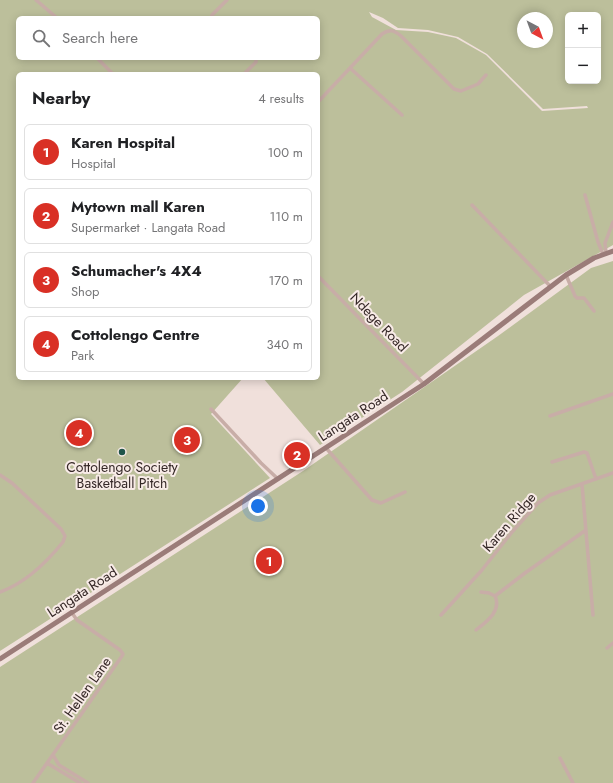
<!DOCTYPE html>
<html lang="en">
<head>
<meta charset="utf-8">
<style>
  :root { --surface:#fff; --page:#f6f6f6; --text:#202124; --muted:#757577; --line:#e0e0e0; --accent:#d93025 }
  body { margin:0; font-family:Jost,sans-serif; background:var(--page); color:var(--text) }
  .controls { position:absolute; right:12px; top:12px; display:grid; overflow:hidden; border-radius:6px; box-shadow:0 2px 10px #0003 }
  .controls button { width:36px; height:36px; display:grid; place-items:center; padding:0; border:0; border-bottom:1px solid var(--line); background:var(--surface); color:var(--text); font:20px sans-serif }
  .compass { position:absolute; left:517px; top:12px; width:36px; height:36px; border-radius:50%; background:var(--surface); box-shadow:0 2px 10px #0003; rotate:139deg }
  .you { position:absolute; left:258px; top:506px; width:14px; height:14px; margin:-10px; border:3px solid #fff; border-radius:50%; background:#1a73e8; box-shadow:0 0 0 6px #1a73e833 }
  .badge { display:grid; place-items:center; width:26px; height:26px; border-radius:50%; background:var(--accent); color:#fff; font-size:13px; font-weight:700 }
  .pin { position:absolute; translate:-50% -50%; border:2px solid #fff; box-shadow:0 1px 4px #0006 }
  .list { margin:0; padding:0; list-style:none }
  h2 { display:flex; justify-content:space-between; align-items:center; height:52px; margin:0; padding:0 16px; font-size:17px }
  h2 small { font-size:13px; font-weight:400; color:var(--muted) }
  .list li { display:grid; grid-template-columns:26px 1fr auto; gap:12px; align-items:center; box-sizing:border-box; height:56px; margin:0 8px 8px; padding:0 8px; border:1px solid var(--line); border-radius:6px }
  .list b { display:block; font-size:15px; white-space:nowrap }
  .list p { margin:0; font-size:13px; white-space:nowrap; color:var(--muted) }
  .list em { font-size:13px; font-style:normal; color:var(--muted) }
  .icon { flex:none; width:22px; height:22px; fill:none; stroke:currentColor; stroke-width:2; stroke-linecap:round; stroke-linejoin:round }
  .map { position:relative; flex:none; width:613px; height:783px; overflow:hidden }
  .search { position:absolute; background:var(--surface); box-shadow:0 2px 10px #0003; left:16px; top:16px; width:304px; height:44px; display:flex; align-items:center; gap:10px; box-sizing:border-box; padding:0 14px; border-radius:6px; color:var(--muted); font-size:15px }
  .panel { position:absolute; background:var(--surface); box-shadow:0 2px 10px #0003; left:16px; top:72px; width:304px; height:308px; border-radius:6px }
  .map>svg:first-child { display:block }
</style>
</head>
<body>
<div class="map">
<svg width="613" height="783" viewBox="0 0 613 783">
  <rect width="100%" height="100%" fill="#f0e0db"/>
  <!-- green -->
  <path fill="#bcbf9b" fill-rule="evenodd" d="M 0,0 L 613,0 L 613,245 L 524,295 L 402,392 L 320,445 L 263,378 L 318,378 L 318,74 L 18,74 L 18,378 L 243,378 L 211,414 L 270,478 L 0,651 ZM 369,12 L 383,18 L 398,28 L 428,30 L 458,37 L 487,54 L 543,109 L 587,106 L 588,108 L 542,111 L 486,55 L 456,38 L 428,32 L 396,30 L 372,17 ZM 568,15 L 598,15 L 598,81 L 568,81 ZM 18,18 L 318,18 L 318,58 L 18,58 ZM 523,18 L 547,18 L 547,42 L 523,42 Z
    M 613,261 L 613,783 L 0,783 L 0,667 L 303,471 L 498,336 L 591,268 Z"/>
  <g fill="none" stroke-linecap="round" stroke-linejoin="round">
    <!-- minor -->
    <path stroke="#c8ada7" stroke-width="3.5" d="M 36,0 L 57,18
      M 211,18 L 212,15 L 227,0
      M 97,58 L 113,74
      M 350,68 L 402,115
      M 244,74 L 256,62 L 256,58
      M 318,102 L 382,34 C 390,29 394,30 401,36 L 454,89 L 461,91 L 478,84 L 486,75
      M 585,195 L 598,242 L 603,254
      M 472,205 L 551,287
      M 606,253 L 605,243 L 613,222
      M 566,275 L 575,296 L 577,298 L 584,298 L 594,311
      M 318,276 L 424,384
      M 211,409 L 261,463 L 278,479
      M 550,416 L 613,394
      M 326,448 L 372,500 L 381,503 L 405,492
      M 552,462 L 584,452 L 587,453 L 596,479
      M 0,475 L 12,483 L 61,529 L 65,536 L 63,542 C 46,563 26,583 0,592
      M 582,484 L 593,615
      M 481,592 L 489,593 L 495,596 L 525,573 L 586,530
      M 441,615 L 482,570 L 512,532 L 538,503 L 550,495 L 613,473
      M 476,630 C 486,622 502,611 495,596
      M 607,648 L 613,643
      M 53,755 L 59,765 L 88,783
      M 560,758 L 573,783
      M 47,763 L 80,783
      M 33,783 L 122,656 L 123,654 L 120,650 L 77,620 L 72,613"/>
    <!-- secondary -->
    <path stroke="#9b7c79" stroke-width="5" d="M 0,659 L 424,384 L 566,275 L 594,258 L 613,251"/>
  </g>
  <!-- markers -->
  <circle fill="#1f544a" stroke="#f8ebe7" stroke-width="1.5" cx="122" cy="452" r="4"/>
  <g text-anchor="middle" stroke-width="4" stroke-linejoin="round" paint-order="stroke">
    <!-- street labels -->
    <g font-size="14" fill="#352827" stroke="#f8ebe7">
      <text transform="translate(379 322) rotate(46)" y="5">Ndege Road</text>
      <text transform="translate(353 416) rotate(-33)" y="5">Langata Road</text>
      <text transform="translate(509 522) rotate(-49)" y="5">Karen Ridge</text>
      <text transform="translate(82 592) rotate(-33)" y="5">Langata Road</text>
      <text transform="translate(82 695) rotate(-55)" y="5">St. Hellen Lane</text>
    </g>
    <!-- poi labels -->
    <g font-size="14" fill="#352827" stroke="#f8ebe7">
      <text x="122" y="472">Cottolengo Society<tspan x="122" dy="16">Basketball Pitch</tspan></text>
    </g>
  </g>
</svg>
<div class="controls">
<button>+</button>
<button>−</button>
</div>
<svg class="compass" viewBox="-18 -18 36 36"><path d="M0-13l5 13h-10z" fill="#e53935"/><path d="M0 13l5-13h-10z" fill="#757577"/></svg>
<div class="you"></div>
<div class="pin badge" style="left:269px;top:561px">1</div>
<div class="pin badge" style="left:297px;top:455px">2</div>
<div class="pin badge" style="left:187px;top:440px">3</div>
<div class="pin badge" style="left:79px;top:433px">4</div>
<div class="search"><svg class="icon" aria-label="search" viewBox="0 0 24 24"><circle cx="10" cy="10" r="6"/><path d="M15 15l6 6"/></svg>Search here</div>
<section class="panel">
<h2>Nearby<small>4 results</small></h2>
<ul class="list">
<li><span class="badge">1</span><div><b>Karen Hospital</b><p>Hospital</p></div><em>100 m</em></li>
<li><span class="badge">2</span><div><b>Mytown mall Karen</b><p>Supermarket · Langata Road</p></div><em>110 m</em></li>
<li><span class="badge">3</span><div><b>Schumacher's 4X4</b><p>Shop</p></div><em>170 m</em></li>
<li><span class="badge">4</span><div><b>Cottolengo Centre</b><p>Park</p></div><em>340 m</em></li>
</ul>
</section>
</div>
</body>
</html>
